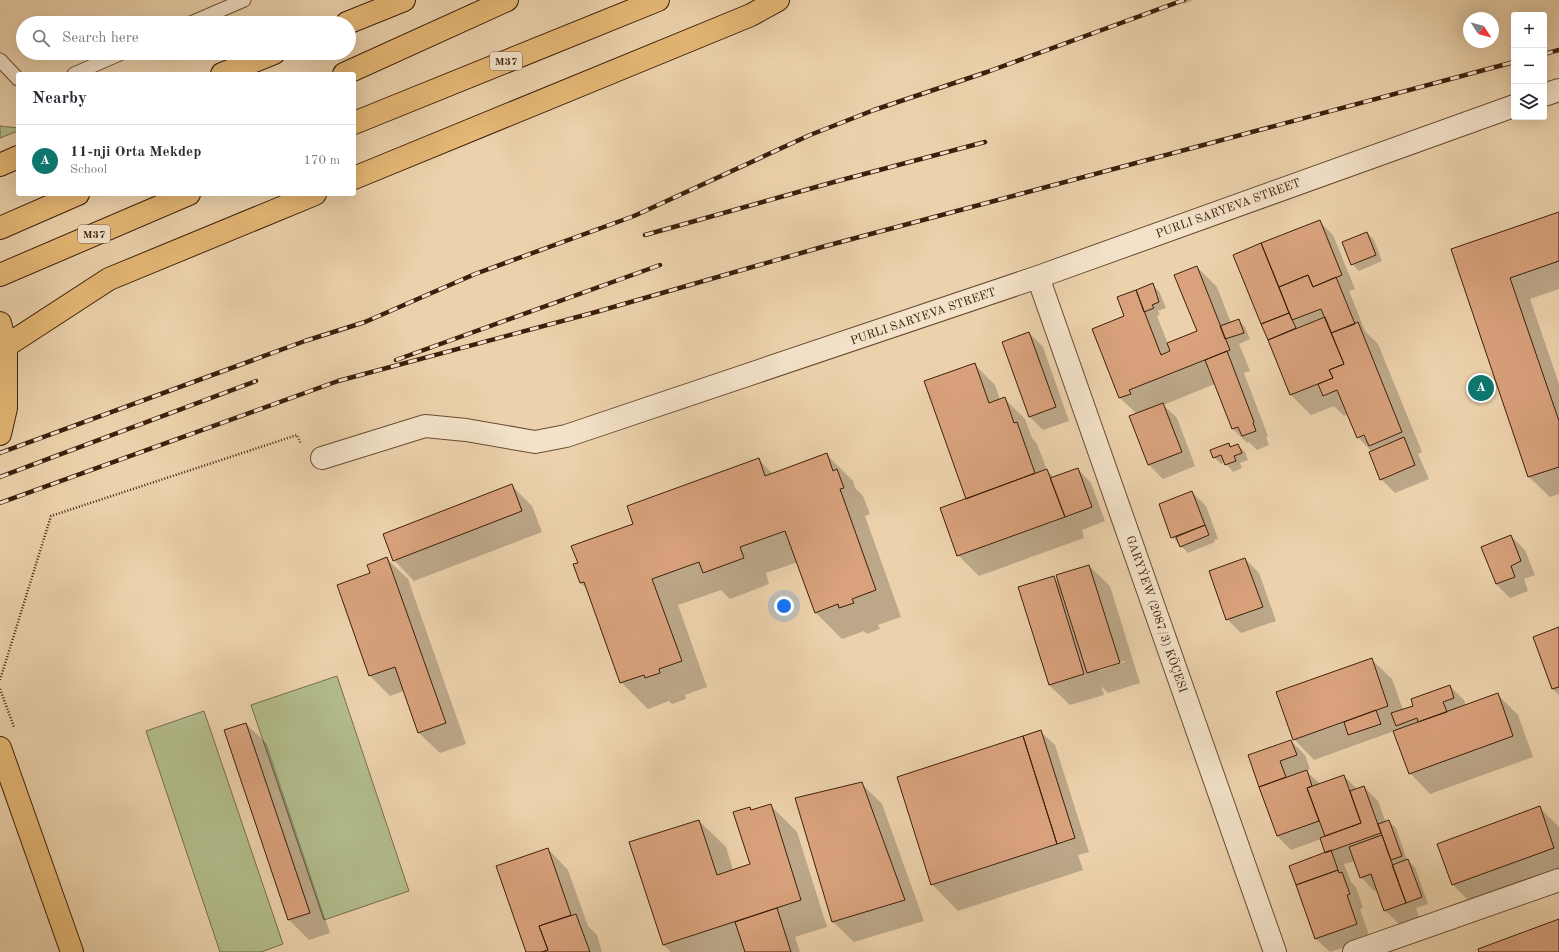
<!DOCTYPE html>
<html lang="en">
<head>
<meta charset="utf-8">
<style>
  :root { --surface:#fff; --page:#f7f7f7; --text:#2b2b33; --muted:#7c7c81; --line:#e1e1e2; --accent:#0f766e }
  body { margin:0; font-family:"Old Standard TT",serif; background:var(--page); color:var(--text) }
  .controls { position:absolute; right:12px; top:12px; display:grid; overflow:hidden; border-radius:4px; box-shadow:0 4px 16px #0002 }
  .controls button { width:36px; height:36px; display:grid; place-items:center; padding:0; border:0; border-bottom:1px solid var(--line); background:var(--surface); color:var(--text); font:20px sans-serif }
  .compass { position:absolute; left:1463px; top:12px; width:36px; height:36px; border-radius:50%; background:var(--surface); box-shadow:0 4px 16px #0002; rotate:126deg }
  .you { position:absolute; left:784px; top:606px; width:14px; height:14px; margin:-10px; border:3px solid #fff; border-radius:50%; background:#1a73e8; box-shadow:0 0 0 6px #1a73e833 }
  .badge { display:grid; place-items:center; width:26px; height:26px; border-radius:50%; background:var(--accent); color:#fff; font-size:13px; font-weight:700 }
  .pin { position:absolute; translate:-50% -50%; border:2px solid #fff; box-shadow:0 1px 4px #0006 }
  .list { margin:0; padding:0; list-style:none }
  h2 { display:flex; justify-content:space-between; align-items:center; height:52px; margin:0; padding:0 16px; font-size:17px }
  h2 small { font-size:13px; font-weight:400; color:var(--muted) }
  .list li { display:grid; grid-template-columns:26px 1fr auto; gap:12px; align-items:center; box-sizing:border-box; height:72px; padding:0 16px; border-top:1px solid var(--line) }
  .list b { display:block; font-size:15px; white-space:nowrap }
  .list p { margin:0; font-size:13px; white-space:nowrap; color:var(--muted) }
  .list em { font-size:13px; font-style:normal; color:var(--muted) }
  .icon { flex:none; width:22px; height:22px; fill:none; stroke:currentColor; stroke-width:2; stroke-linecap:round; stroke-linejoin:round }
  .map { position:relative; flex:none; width:1559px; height:952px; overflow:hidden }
  .search { position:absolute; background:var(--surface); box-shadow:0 4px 16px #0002; left:16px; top:16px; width:340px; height:44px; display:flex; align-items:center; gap:10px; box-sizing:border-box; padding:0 14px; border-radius:22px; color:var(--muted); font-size:15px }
  .panel { position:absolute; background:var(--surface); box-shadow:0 4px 16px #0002; left:16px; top:72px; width:340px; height:124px; border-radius:4px }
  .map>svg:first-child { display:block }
</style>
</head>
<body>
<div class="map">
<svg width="1559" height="952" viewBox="0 0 1559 952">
  <rect width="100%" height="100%" fill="#ecd2ac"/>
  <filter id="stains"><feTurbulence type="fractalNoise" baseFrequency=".005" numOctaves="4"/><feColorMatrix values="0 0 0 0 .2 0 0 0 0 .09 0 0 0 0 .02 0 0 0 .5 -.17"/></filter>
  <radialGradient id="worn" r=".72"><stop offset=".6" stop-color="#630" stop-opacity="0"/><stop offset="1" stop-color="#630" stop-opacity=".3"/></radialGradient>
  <!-- green -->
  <path fill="#b3bd8d" stroke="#786e4c" d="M 0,126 L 18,128 L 18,131 L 0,138 Z
    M 337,676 L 409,891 L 324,920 L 251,705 Z
    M 204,711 L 283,944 L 261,952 L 220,952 L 146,731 Z"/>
  <!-- shadow -->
  <path fill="#0003" fill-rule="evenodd" d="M 1180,0 L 1193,0 L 1184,4 Z
    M 1559,213 L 1559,289 L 1530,299 L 1559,384 L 1559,494 L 1550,497 L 1529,477 L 1452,250 Z
    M 1319,221 L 1333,235 L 1355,289 L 1349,291 L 1365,331 L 1378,344 L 1422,452 L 1418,454 L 1429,479 L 1395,493 L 1381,479 L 1372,452 L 1358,437 L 1349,414 L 1344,416 L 1334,406 L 1311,415 L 1291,395 L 1235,255 Z
    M 1367,233 L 1374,240 L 1382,261 L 1359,271 L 1352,264 Z
    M 1197,267 L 1217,287 L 1231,323 L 1238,320 L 1245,327 L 1250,339 L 1239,344 L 1250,371 L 1244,373 L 1268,436 L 1266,437 L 1269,445 L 1257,450 L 1249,442 L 1247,443 L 1233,429 L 1215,384 L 1163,405 L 1177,418 L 1195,466 L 1163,479 L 1149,465 L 1130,417 L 1137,414 L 1120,398 L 1094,330 L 1126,317 L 1152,285 L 1159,291 L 1166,308 L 1158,311 L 1160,315 L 1157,316 L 1168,344 L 1198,332 Z
    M 1029,333 L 1043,347 L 1069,421 L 1043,430 L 1029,416 Z
    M 974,364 L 995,385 L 1000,400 L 1004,398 L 1025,419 L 1032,438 L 1037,444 L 1047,470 L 1054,478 L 1078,469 L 1091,483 L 1105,521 L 1082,530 L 1084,538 L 979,576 L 958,555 L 968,499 Z
    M 1229,444 L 1232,447 L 1238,445 L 1245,452 L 1248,460 L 1240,463 L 1242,468 L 1233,472 L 1225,462 L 1221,464 L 1214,457 Z
    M 826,454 L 853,481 L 855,488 L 863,496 L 870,514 L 865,516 L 901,617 L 878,625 L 880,629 L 867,634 L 864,631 L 842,639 L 815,612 L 798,562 L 766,573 L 769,584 L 730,599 L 721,590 L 678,605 L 707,687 L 685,695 L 686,699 L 672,704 L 669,701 L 648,709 L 621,682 L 588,590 L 581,583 L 575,565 L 579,563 L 634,524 L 759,460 L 773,474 Z
    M 511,485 L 532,506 L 542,532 L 414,581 L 394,560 Z
    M 1192,492 L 1206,506 L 1218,539 L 1214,540 L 1215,542 L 1188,553 L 1172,537 Z
    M 1511,536 L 1525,550 L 1535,575 L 1524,579 L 1528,591 L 1510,598 L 1496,584 Z
    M 387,559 L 408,579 L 466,744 L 440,753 L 419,733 L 404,691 L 390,696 L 370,676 L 338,586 L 371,574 Z
    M 1245,559 L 1259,573 L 1276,621 L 1241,633 L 1227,619 Z
    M 1089,566 L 1110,586 L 1140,683 L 1108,693 L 1101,686 L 1104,695 L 1070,705 L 1049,685 L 1019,588 L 1053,577 L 1060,584 ZM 1125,661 L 1125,662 L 1099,671 L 1099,669 Z
    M 1559,628 L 1559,695 L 1553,689 Z
    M 1371,659 L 1392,679 L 1403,710 L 1414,706 L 1450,686 L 1464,700 L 1466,706 L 1498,695 L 1518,715 L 1533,757 L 1430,794 L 1410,773 L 1394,731 L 1314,760 L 1294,739 Z
    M 246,724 L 267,744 L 330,933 L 309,940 L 289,920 L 225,731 Z
    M 1041,732 L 1055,745 L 1089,852 L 1078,855 L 1083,870 L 958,911 L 932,884 Z
    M 1291,741 L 1305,755 L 1310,769 L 1306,771 L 1320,784 L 1344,776 L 1357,789 L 1364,787 L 1378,801 L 1386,823 L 1389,822 L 1396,828 L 1407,860 L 1415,867 L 1428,904 L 1416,908 L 1419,917 L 1399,924 L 1385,910 L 1378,890 L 1374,891 L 1361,877 L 1355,861 L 1344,864 L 1351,882 L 1356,887 L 1363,908 L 1360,909 L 1370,938 L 1330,952 L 1315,938 L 1326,853 L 1321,839 L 1291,850 L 1277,836 L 1249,756 Z
    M 862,784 L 882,804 L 924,921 L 854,942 L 833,922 Z
    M 770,805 L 797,832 L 827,927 L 795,937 L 800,952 L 671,952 L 663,945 L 699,821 L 726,847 L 733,870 L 751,864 L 750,808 L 753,811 Z
    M 1539,807 L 1559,827 L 1559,874 L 1473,905 L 1453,885 Z
    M 548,849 L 568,870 L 588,926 L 597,935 L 602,952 L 527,952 Z"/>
  <!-- building -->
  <path fill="#d9a27d" stroke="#3d1f0b" d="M 1559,212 L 1559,261 L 1510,278 L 1559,421 L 1559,467 L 1528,477 L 1451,249 Z
    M 1320,220 L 1342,275 L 1313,287 L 1308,275 L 1279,287 L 1261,243 Z
    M 1367,232 L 1376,255 L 1351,265 L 1342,242 Z
    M 1261,243 L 1289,313 L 1261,324 L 1233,255 Z
    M 1197,266 L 1230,350 L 1129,390 L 1131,394 L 1119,398 L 1092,329 L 1124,316 L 1117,297 L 1136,290 L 1161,355 L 1170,351 L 1167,343 L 1197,331 L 1174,275 Z
    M 1308,275 L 1313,287 L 1336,277 L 1355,324 L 1331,333 L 1321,309 L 1292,320 L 1279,287 Z
    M 1153,283 L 1159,302 L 1152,305 L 1154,308 L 1144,312 L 1136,290 Z
    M 1289,313 L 1296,328 L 1268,340 L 1261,324 Z
    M 1325,317 L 1344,364 L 1329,370 L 1333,378 L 1290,395 L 1268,340 Z
    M 1239,319 L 1244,333 L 1225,339 L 1220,326 Z
    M 1358,322 L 1402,432 L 1369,446 L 1364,435 L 1357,438 L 1337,390 L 1323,396 L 1318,384 L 1333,378 L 1329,370 L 1344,364 L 1331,333 Z
    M 1029,332 L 1056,407 L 1029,417 L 1002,342 Z
    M 1227,351 L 1254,422 L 1253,423 L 1256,431 L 1242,436 L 1238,427 L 1232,429 L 1205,360 Z
    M 975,363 L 989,403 L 1005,397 L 1014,423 L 1017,422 L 1035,473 L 966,499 L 924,381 Z
    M 1163,403 L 1182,452 L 1148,465 L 1129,416 Z
    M 1404,437 L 1415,465 L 1380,480 L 1369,452 Z
    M 1229,443 L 1230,447 L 1238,444 L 1242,453 L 1234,456 L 1236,461 L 1225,465 L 1221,455 L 1213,458 L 1210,450 Z
    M 827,453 L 833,471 L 837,469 L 844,488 L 840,489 L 876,590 L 852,599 L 854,603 L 839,608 L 838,604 L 815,613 L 785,531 L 740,547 L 744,558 L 703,573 L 699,562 L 652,579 L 682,661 L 659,669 L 660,673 L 645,678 L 644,675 L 620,683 L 584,582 L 580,583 L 573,564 L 578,563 L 571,546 L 633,524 L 627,506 L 759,458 L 765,476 Z
    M 1078,468 L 1092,507 L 1065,517 L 1050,478 Z
    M 1047,469 L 1065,517 L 957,556 L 940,508 Z
    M 512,484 L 522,511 L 393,561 L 383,534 Z
    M 1192,491 L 1205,525 L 1171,538 L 1159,504 Z
    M 1205,525 L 1209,535 L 1180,547 L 1176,537 Z
    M 1511,535 L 1521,561 L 1511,566 L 1515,577 L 1496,584 L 1481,547 Z
    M 387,557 L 446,723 L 418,733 L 395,667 L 369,676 L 337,585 L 370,573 L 367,565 Z
    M 1245,558 L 1263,607 L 1226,620 L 1209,571 Z
    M 1089,565 L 1120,663 L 1087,673 L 1056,575 Z
    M 1054,576 L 1084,674 L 1049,685 L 1018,587 Z
    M 1559,627 L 1559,687 L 1552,689 L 1533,637 Z
    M 1372,658 L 1388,706 L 1293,740 L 1276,692 Z
    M 1450,685 L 1454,698 L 1443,702 L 1447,712 L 1418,722 L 1417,718 L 1396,726 L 1391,713 L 1413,706 L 1411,699 Z
    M 1498,693 L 1513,736 L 1409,774 L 1393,731 Z
    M 1376,710 L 1381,724 L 1348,735 L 1344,722 Z
    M 246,723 L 310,913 L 288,920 L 224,730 Z
    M 1041,730 L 1075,838 L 1057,844 L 1023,736 Z
    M 1023,736 L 1057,844 L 931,885 L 897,777 Z
    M 1291,740 L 1297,755 L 1280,761 L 1286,777 L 1259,787 L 1248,755 Z
    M 1307,770 L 1312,786 L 1307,788 L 1319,821 L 1277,836 L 1259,787 Z
    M 1344,775 L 1361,823 L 1325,836 L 1307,788 Z
    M 862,782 L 905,900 L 832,922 L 795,798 Z
    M 1364,786 L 1381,833 L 1325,853 L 1320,838 L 1361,823 L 1350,791 Z
    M 771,804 L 801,900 L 663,945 L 629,842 L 699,820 L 717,875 L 750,864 L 733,812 L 750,807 L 751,810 Z
    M 1540,806 L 1554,848 L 1452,885 L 1437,844 Z
    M 1389,820 L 1402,856 L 1391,860 L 1378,824 Z
    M 1382,835 L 1406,903 L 1384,911 L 1371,874 L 1360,878 L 1349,847 Z
    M 548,848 L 571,915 L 539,926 L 548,950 L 542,952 L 526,952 L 496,866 Z
    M 1331,850 L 1338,870 L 1296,885 L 1289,866 Z
    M 1408,859 L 1422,897 L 1406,903 L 1392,865 Z
    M 1338,870 L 1339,873 L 1342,872 L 1350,894 L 1347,895 L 1357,924 L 1315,939 L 1296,885 Z
    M 777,908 L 791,952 L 745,952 L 735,922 Z
    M 576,914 L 590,952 L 542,952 L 548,950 L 539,926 Z
    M 1559,919 L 1559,952 L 1479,952 L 1478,949 Z"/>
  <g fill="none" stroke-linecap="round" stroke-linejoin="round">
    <defs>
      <path id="lane" d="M 191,23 L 244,0
        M 0,60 L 18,79
        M 74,74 L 122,53"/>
      <path id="street" d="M 1544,95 L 1559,90
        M 1038,277 L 1275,952
        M 322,458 L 425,426 L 466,430 L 535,442 L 566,436 L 1038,277 L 1514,106
        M 1354,952 L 1559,880"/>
      <path id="highway" d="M 347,23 L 404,0
        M 222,74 L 274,53
        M 344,74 L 507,0
        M 354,123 L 658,0
        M 0,165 L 18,157
        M 354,178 L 751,15 L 778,0
        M 0,228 L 78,194
        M 0,275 L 189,194
        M 0,323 L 6,346 L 6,408 L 0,434
        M 6,346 L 109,279 L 315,194
        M 0,748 L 72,952"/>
    </defs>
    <!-- lane casing -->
    <use href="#lane" stroke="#694c33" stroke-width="15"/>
    <!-- street casing -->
    <use href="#street" stroke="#694c33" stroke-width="24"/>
    <!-- highway casing -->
    <use href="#highway" stroke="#3d1f0b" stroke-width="24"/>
    <!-- path -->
    <path stroke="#3d1f0b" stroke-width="2.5" stroke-dasharray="1 2" stroke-linecap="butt" d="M 0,680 L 51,516 L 297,435 L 301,444
      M 0,689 L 14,727"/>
    <!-- lane -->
    <use href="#lane" stroke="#f3e2c9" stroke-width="13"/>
    <!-- street -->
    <use href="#street" stroke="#f3e2c9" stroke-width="22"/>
    <!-- highway -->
    <use href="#highway" stroke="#e6b976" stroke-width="22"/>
    <defs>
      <path id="rail" d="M 1544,54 L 1559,50
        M 645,235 L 834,182 L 985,142
        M 396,360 L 660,265
        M 0,453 L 305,341 L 365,322 L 475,274 L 634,216 L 810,135 L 874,110 L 987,72 L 1184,0
        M 0,477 L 256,381
        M 0,503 L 338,381 L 596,312 L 822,247 L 1514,62"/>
    </defs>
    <!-- rail casing -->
    <use href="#rail" stroke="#3d1f0b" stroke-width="4.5"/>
    <!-- rail -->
    <use href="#rail" stroke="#f3e2c9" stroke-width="3" stroke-dasharray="9" stroke-linecap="butt"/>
  </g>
  <g text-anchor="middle" stroke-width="3" stroke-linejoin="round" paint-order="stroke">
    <!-- shield labels -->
    <g fill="#f3e2c9" stroke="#745a44" stroke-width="1">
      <rect x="490" y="52" width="32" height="18" rx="3"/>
      <rect x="78" y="225" width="32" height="18" rx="3"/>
    </g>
    <g font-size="11" font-weight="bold" fill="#3d1f0b">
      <text x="506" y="65">M37</text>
      <text x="94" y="238">M37</text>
    </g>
    <!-- street labels -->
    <g font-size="12" fill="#3d1f0b" stroke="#f3e2c9">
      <text transform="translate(1228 208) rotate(-20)" y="4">PURLI SARYEVA STREET</text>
      <text transform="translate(923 316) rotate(-19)" y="4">PURLI SARYEVA STREET</text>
      <text transform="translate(1157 614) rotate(71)" y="4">GARYÝEW (2087/3) KÖÇESI</text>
    </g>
  </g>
  <rect width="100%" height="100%" filter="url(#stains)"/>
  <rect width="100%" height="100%" fill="url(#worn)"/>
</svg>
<div class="controls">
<button>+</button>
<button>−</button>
<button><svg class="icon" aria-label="layers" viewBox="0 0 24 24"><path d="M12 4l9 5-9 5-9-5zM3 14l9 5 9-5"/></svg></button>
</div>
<svg class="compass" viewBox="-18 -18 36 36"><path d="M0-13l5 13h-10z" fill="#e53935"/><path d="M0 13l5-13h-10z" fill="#7c7c81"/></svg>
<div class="you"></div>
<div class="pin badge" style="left:1481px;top:388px">A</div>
<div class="search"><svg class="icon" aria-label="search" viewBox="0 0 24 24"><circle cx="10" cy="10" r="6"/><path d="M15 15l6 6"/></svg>Search here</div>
<section class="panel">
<h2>Nearby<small></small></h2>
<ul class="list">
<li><span class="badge">A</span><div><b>11-nji Orta Mekdep</b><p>School</p></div><em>170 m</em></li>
</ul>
</section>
</div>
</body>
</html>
